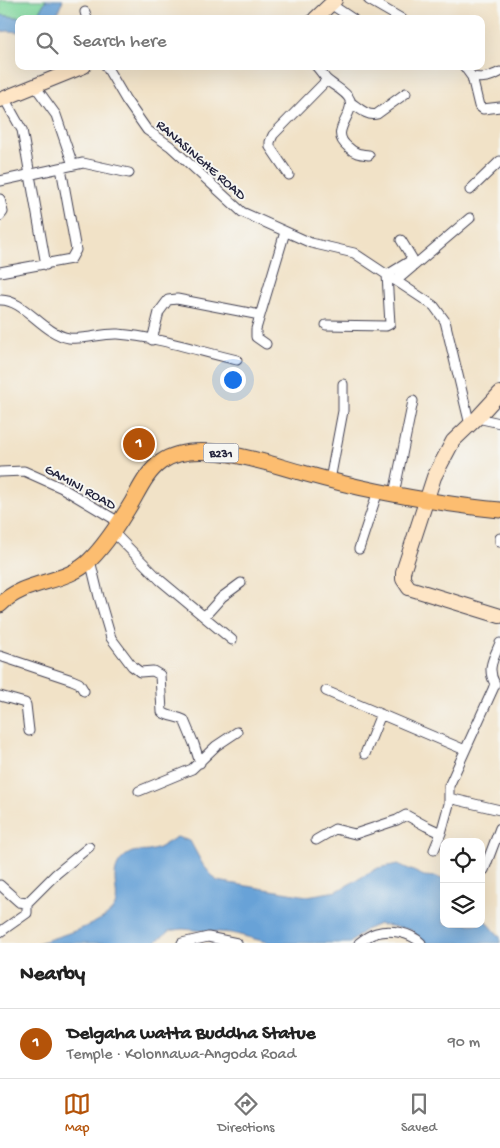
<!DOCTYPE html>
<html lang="en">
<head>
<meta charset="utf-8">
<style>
  :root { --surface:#fff; --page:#f2f2f2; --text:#222; --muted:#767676; --line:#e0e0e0; --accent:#b45309 }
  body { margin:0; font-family:"Gochi Hand",sans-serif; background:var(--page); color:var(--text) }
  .controls { position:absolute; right:15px; bottom:15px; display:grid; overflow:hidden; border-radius:10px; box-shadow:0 5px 20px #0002 }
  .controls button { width:45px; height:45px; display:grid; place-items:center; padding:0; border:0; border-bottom:1px solid var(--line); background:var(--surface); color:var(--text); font:25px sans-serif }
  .you { position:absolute; left:232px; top:379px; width:18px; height:18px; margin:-12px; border:4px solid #fff; border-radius:50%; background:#1a73e8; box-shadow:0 0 0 8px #1a73e833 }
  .badge { display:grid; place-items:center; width:32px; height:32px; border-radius:50%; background:var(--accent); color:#fff; font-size:16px; font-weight:700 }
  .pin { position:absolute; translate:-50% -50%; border:2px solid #fff; box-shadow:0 1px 5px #0006 }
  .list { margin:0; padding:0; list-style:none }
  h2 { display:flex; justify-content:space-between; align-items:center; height:65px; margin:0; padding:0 20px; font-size:21px }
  h2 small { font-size:16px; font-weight:400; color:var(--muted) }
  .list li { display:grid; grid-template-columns:32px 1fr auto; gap:15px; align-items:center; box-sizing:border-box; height:70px; padding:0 20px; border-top:1px solid var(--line) }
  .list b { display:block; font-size:19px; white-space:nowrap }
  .list p { margin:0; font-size:16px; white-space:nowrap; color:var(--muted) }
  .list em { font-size:16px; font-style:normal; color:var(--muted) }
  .icon { flex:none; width:28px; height:28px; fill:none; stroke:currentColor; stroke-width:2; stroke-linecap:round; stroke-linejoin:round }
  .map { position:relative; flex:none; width:500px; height:943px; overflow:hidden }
  .search { position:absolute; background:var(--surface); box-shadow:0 5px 20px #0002; left:15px; right:15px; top:15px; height:55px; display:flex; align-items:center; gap:12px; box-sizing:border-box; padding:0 18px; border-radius:10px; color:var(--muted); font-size:19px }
  .sheet { height:135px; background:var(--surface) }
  nav { display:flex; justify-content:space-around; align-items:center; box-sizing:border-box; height:70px; border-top:1px solid var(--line); background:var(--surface); font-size:14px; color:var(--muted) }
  nav a { display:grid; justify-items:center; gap:2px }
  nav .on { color:var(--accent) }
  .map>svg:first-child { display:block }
</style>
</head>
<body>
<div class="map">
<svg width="500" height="943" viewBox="0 0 500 943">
  <rect width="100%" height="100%" fill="#f6f6f2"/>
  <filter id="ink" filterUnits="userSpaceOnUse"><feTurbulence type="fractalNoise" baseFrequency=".02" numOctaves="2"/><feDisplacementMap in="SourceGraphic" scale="10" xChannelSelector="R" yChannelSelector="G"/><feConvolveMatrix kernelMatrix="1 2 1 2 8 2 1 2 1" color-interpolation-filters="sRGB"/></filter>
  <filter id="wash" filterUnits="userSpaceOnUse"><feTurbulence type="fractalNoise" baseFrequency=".0096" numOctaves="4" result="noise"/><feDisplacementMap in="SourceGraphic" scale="20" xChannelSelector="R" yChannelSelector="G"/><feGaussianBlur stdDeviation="1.12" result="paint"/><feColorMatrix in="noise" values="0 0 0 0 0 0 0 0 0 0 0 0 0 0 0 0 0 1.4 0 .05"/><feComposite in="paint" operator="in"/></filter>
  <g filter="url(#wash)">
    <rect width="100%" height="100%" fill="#f1e2c7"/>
    <!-- green -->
    <path fill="#7fd89d" stroke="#507d6c" d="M 0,0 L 46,0 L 35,19 L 0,15 Z"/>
    <!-- water -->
    <path fill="#67a2d7" stroke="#446289" d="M 46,0 L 63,0 L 55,19 L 35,19 Z
      M 0,15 L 29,19 L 19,19 L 19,32 L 8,31 L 0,32 Z
      M 177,837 L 190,841 L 203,865 L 217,881 L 307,896 L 337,891 L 378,868 L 398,864 L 424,876 L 437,877 L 444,880 L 444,924 L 481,924 L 481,915 L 500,937 L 500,943 L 424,943 L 411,930 L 379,924 L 365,930 L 350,943 L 270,943 L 232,933 L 182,929 L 169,931 L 154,943 L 38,943 C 56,937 104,924 114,908 C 122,894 106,873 124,857 C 136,847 141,854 153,850 C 161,848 169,841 177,837 Z"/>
  </g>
  <g filter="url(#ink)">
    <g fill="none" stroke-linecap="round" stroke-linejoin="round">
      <defs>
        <path id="street" d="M 369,0 L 402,19
          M 332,5 L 353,19
          M 85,12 L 87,19
          M 106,66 L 126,100 L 147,130 L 170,146 L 242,212 L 311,243 L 354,253 L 434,306 L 445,321 L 470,425
          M 316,66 C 320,70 323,75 326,79 C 333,86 346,91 350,100 C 355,116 328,131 348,147 C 355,154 360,154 369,155
          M 464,66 L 472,77 C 483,79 490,77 500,72
          M 472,77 L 479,106 L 483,109 L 500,107
          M 35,86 L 56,115 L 73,165
          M 4,98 L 22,130 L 46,265
          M 350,102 C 358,107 367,117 377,114 L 406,93
          M 289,175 L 270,147 L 270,142 L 273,135 L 327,80
          M 0,181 L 83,163 L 129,173
          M 470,190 L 500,161
          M 0,199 L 3,212 L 0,216
          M 0,272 L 71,259 L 76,250 L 61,168
          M 396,281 L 470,218
          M 0,300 C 24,299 43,334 69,338 C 85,340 102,333 118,334 C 158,337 198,351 237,360
          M 326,325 L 386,326 L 390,324 L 387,275 L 410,261 L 412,258 L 401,240
          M 152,340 L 159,312 L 168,300 L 177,299 L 260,315
          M 266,344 L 256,337 L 256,329 L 285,232
          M 477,418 L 500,423
          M 0,472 L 24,471 L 62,488 L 119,522
          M 330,480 L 343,411 L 343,384
          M 394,494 L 413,401
          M 113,532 L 160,580 L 232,640
          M 500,538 L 500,542
          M 359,549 L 378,491
          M 90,560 L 99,597 L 111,638 L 132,666 L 140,672 L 153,671 L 160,675 L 162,712 C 169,717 176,716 184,720 L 194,744 L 200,763
          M 204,617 L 222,597 L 241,583
          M 0,656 L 72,680 L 79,683 L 84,691
          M 326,691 L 465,750
          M 0,696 L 25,703 L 26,705 L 29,731
          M 365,754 L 381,714
          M 139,791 L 192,769 L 216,746 L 237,732
          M 449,798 L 500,810
          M 316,840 L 335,829 L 355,834 L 397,820 L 406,815 L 426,826 L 441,833
          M 434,850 L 441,833 L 449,804 L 449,786 L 493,689 L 495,684 C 486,668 494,658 500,643
          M 484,870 L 500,828
          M 0,885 L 19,902 L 27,903 L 56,874 L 89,847
          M 0,932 L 27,913 L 27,903
          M 182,943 L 208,937 L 237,943
          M 359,943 C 364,939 369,935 376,933 C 390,929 410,932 421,943"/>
        <path id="secondary" d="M 315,19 L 335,0
          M 0,100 L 84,66
          M 500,393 L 477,418 L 453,441 L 434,477 L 403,572 L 403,579 L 409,588 L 500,616"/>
        <path id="primary" d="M 0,605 C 24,579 66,585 90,560 C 107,543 120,522 132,502 C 140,488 147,472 161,462 C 196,437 265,463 303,473 C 328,480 352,486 377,491 C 417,499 459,506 500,510"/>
      </defs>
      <!-- street casing -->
      <use href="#street" stroke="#413f50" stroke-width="11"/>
      <!-- secondary casing -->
      <use href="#secondary" stroke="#413f50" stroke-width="16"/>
      <!-- primary casing -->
      <use href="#primary" stroke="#413f50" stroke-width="17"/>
      <!-- street -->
      <use href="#street" stroke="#fff" stroke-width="9"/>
      <!-- secondary -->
      <use href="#secondary" stroke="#fee5c5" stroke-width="14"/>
      <!-- primary -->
      <use href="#primary" stroke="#fcbd6f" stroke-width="15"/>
    </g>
  </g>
  <g text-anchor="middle" stroke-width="4" stroke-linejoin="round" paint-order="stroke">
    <!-- shield labels -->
    <rect fill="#f6f6f2" stroke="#626272" stroke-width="1" x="203.5" y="443.5" width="35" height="19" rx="4"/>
    <g font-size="12" font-weight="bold" fill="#22223b">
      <text x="221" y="457">B231</text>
    </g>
    <!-- street labels -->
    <g font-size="14" fill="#22223b" stroke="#f6f6f2">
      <text transform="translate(202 159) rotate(41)" y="5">RANASINGHE ROAD</text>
      <text transform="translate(81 486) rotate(29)" y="5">GAMINI ROAD</text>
    </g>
  </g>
</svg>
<div class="controls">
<button><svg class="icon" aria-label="locate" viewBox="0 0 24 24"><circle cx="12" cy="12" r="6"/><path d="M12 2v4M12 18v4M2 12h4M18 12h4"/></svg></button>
<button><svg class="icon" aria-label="layers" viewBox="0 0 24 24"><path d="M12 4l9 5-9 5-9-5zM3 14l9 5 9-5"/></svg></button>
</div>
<div class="you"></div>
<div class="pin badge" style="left:139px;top:444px">1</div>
<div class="search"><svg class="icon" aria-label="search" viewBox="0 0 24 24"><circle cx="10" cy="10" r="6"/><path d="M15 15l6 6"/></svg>Search here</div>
</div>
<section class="sheet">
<h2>Nearby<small></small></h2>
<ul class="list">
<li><span class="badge">1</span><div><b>Delgaha watta Buddha Statue</b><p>Temple · Kolonnawa-Angoda Road</p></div><em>90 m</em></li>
</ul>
</section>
<nav>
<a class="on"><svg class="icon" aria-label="map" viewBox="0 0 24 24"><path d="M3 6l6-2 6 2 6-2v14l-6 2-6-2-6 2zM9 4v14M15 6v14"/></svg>Map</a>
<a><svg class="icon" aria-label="directions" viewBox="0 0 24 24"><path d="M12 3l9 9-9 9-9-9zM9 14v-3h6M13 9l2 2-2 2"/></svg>Directions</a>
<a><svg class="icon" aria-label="saved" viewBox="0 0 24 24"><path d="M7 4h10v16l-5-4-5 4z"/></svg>Saved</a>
</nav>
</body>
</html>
